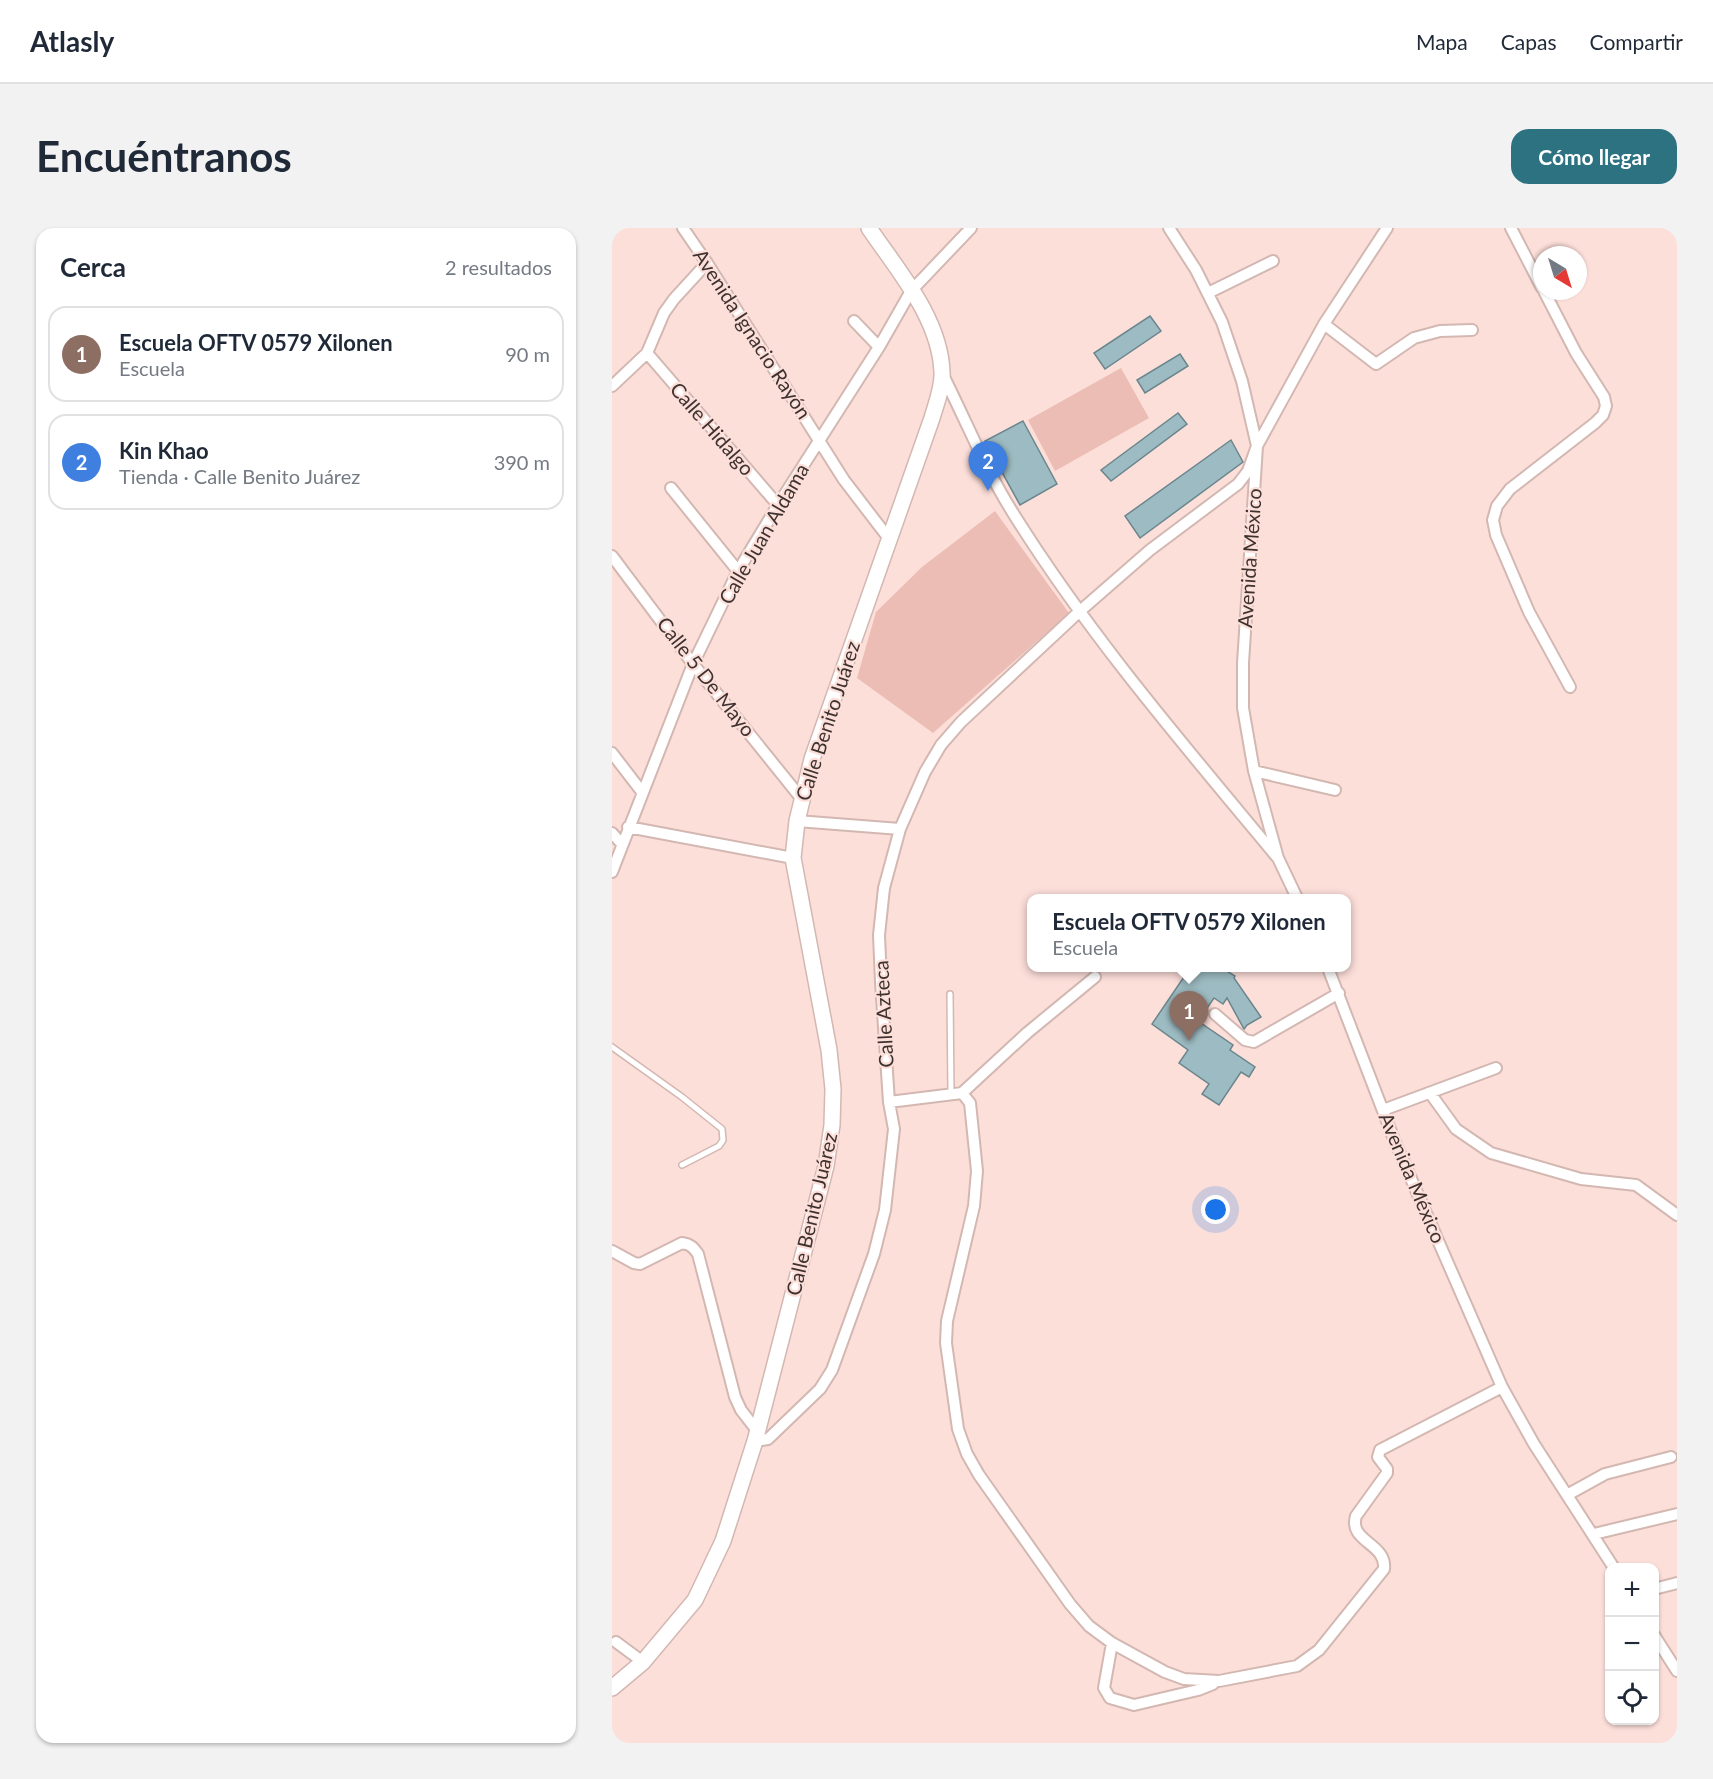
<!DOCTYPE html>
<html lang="es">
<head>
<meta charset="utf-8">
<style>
  :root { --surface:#fff; --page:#f2f2f3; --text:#1f2937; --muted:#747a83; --line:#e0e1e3; --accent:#2d7281 }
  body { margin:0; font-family:Lato,sans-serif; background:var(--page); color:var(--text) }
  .controls { position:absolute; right:18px; bottom:18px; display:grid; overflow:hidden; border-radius:12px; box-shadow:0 2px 4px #0004 }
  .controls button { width:54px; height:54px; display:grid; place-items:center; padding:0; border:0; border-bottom:2px solid var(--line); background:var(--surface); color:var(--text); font:30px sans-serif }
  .compass { position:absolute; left:921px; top:18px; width:54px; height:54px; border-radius:50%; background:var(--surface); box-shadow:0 2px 4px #0004; rotate:142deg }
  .you { position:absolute; left:604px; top:982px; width:21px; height:21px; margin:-15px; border:4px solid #fff; border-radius:50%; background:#1a73e8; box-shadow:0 0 0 9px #1a73e833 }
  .badge { display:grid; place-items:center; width:39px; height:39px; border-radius:50%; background:var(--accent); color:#fff; font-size:20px; font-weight:700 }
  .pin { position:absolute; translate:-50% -50px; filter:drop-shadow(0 2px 3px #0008) }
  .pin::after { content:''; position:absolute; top:32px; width:21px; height:18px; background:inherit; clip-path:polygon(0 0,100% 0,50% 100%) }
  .popup { position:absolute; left:415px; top:666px; width:324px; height:78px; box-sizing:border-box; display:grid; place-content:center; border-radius:12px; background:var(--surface); filter:drop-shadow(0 2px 4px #0005); font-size:20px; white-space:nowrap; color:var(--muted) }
  .popup b { font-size:22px; color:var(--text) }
  .popup::after { content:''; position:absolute; left:50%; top:100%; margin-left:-12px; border:12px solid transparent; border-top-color:var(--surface) }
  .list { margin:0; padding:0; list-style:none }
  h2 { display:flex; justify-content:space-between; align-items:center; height:78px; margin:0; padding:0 24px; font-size:26px }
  h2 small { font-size:20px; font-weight:400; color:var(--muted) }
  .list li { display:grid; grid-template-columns:39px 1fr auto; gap:18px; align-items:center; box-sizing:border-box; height:96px; margin:0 12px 12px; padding:0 12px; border:2px solid var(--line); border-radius:18px }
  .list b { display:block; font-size:22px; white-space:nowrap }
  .list p { margin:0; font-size:20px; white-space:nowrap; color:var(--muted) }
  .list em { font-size:20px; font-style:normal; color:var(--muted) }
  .icon { flex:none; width:33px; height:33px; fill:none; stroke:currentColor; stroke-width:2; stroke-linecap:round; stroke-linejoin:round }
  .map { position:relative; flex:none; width:1065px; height:1515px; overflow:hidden; border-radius:18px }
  header { display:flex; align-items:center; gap:36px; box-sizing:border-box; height:84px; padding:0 30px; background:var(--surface); border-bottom:2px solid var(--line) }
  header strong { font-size:28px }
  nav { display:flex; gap:33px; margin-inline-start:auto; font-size:21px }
  .intro { display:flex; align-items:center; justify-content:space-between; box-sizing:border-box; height:144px; padding:0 36px }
  h1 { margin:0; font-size:42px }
  .button { padding:15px 27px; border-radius:18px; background:var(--accent); color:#fff; font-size:21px; font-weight:700 }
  main { display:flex; gap:36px; padding:0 36px }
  aside { flex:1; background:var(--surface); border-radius:18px; box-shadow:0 2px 4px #0004 }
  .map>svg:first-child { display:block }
</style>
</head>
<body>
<header>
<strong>Atlasly</strong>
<nav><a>Mapa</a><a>Capas</a><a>Compartir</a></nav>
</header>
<div class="intro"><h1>Encuéntranos</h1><a class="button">Cómo llegar</a></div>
<main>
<aside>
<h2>Cerca<small>2 resultados</small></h2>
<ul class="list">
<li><span class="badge" style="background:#8d6e63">1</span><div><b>Escuela OFTV 0579 Xilonen</b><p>Escuela</p></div><em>90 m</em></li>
<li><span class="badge" style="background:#3f7fe0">2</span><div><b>Kin Khao</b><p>Tienda · Calle Benito Juárez</p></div><em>390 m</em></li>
</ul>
</aside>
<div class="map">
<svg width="1065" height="1515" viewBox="0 0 1065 1515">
  <rect width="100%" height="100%" fill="#fddfda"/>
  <!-- green -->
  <path fill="#ecbdb4" d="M 509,140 L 537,190 L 443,243 L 416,192 Z
    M 383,283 L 457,385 L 321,505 L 245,450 L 264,384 L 310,339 Z"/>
  <!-- building -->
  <path fill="#9dbbc2" stroke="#6a868d" stroke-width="1.5" d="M 538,88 L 549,103 L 493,141 L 482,125 Z
    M 568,126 L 576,138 L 533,165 L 525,152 Z
    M 566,185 L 575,196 L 499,253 L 489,242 Z
    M 411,193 L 445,256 L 408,277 L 373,213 Z
    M 619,212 L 631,234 L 528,310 L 513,288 Z
    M 578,740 L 610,740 L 623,748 L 622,750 L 649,789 L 635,797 L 632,801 L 615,770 L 611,776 L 602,770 L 586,793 L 621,817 L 618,822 L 643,839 L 637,849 L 629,844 L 607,877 L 590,866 L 597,856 L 567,835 L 576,822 L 540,796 Z"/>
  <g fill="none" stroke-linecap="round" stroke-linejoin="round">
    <defs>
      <path id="lane" d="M 338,766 L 339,867
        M 0,819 L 70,869 L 110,901 L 111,912 L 107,918 L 70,937"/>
      <path id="street" d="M 71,0 L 95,35 L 213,222 L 232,252 L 278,312
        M 557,0 L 584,42 L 610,94 L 630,153 L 645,218 L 631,435 L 631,480 L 642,543 L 666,630 L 685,670
        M 899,0 L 930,60
        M 932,63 L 964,125 L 992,169 L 994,178 L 991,187 L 983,195 L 898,261 L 885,278 L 881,292 L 884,307 L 917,384 L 958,459
        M 596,65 L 661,33
        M 242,93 L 267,119
        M 712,96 L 764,136 L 802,110 L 828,103 L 860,102
        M 35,125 L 166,277
        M 331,147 C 354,193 374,242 401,285 C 477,407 572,517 664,628
        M 0,158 L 35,125 L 52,85 L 62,71 L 95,35
        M 59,260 L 126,343
        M 0,328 L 81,436 L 189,570
        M 0,525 L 30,564
        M 642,543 L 723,562
        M 185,593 L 288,601
        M 16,599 L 181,630
        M 0,605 L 10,616
        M 0,644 L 81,436 L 126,343 L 166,277 L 267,119 L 299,63 L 359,0
        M 716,740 L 783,914 L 890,1159 L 922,1216 L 1002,1340
        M 603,786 L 633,812 L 642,814 L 727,765
        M 350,865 L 415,805 L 483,749
        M 818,865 L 844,901 L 879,925 L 969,951 L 1024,957 L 1065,987
        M 277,874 L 350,865 L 358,875 L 365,943 L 362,978 L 335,1093 L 334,1115 L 346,1201 L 355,1226 L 367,1247 L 458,1376 L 477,1398 L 500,1415 L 553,1444 L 572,1451 L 607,1453 L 685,1438 L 707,1422 L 772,1341 C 775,1315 736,1314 744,1288 L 775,1245 L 775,1241 L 766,1229 L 768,1222 L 890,1159
        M 771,882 L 884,840
        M 0,1023 L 22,1035 L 28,1036 L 70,1015 C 78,1016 81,1019 86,1026 L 123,1169 L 129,1182 L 146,1204
        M 143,1213 L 156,1211 L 208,1161 L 220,1142 L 262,1026 L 273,982 L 282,901 L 277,874 L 269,754 L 267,707 L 272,660 L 288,601 L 313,544 L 329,517 L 349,494 L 468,383 L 538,322 L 626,256 L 636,243 L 645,218 L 712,96 L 775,0
        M 955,1267 L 993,1246 L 1059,1229
        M 982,1306 L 1065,1286
        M 1042,1361 L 1065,1355
        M 1042,1407 L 1065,1443
        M 4,1414 L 31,1434
        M 500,1415 L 492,1460 L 498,1470 L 522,1477 L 586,1462 L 601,1456"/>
      <path id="secondary" d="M 0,1460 L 31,1434 L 83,1372 L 111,1313 L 143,1213 L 214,938 L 220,897 L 221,861 L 217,822 L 181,630 L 185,593 L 200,531 L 320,190 C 324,176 331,159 330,144 C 328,90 286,43 257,0"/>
    </defs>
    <!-- lane casing -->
    <use href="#lane" stroke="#d3b7b1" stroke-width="8"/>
    <!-- street casing -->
    <use href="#street" stroke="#d3b7b1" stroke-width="14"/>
    <!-- secondary casing -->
    <use href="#secondary" stroke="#d3b7b1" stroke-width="18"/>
    <!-- lane -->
    <use href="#lane" stroke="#fff" stroke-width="5"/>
    <!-- street -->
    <use href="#street" stroke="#fff" stroke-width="10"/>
    <!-- secondary -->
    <use href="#secondary" stroke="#fff" stroke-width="15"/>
  </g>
  <g text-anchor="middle" stroke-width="4.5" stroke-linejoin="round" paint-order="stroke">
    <!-- street labels -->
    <g font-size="20" fill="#3e3230" stroke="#fddfda">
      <text transform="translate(140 106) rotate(57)" y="7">Avenida Ignacio Rayón</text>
      <text transform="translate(100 201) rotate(49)" y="7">Calle Hidalgo</text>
      <text transform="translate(152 306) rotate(-60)" y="7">Calle Juan Aldama</text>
      <text transform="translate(638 330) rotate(-86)" y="7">Avenida México</text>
      <text transform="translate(94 449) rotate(52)" y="7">Calle 5 De Mayo</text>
      <text transform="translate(216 493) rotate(-72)" y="7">Calle Benito Juárez</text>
      <text transform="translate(272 786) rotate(-93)" y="7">Calle Azteca</text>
      <text transform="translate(800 950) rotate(67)" y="7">Avenida México</text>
      <text transform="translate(200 986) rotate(-77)" y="7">Calle Benito Juárez</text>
    </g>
  </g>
</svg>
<div class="controls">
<button>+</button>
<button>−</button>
<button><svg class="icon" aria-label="locate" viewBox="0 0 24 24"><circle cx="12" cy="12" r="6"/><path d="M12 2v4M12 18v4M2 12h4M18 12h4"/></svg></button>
</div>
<svg class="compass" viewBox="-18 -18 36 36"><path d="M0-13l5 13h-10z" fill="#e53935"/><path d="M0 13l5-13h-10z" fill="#747a83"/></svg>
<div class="you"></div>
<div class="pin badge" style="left:577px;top:813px;background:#8d6e63">1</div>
<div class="popup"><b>Escuela OFTV 0579 Xilonen</b>Escuela</div>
<div class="pin badge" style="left:376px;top:263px;background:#3f7fe0">2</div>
</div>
</main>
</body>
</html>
